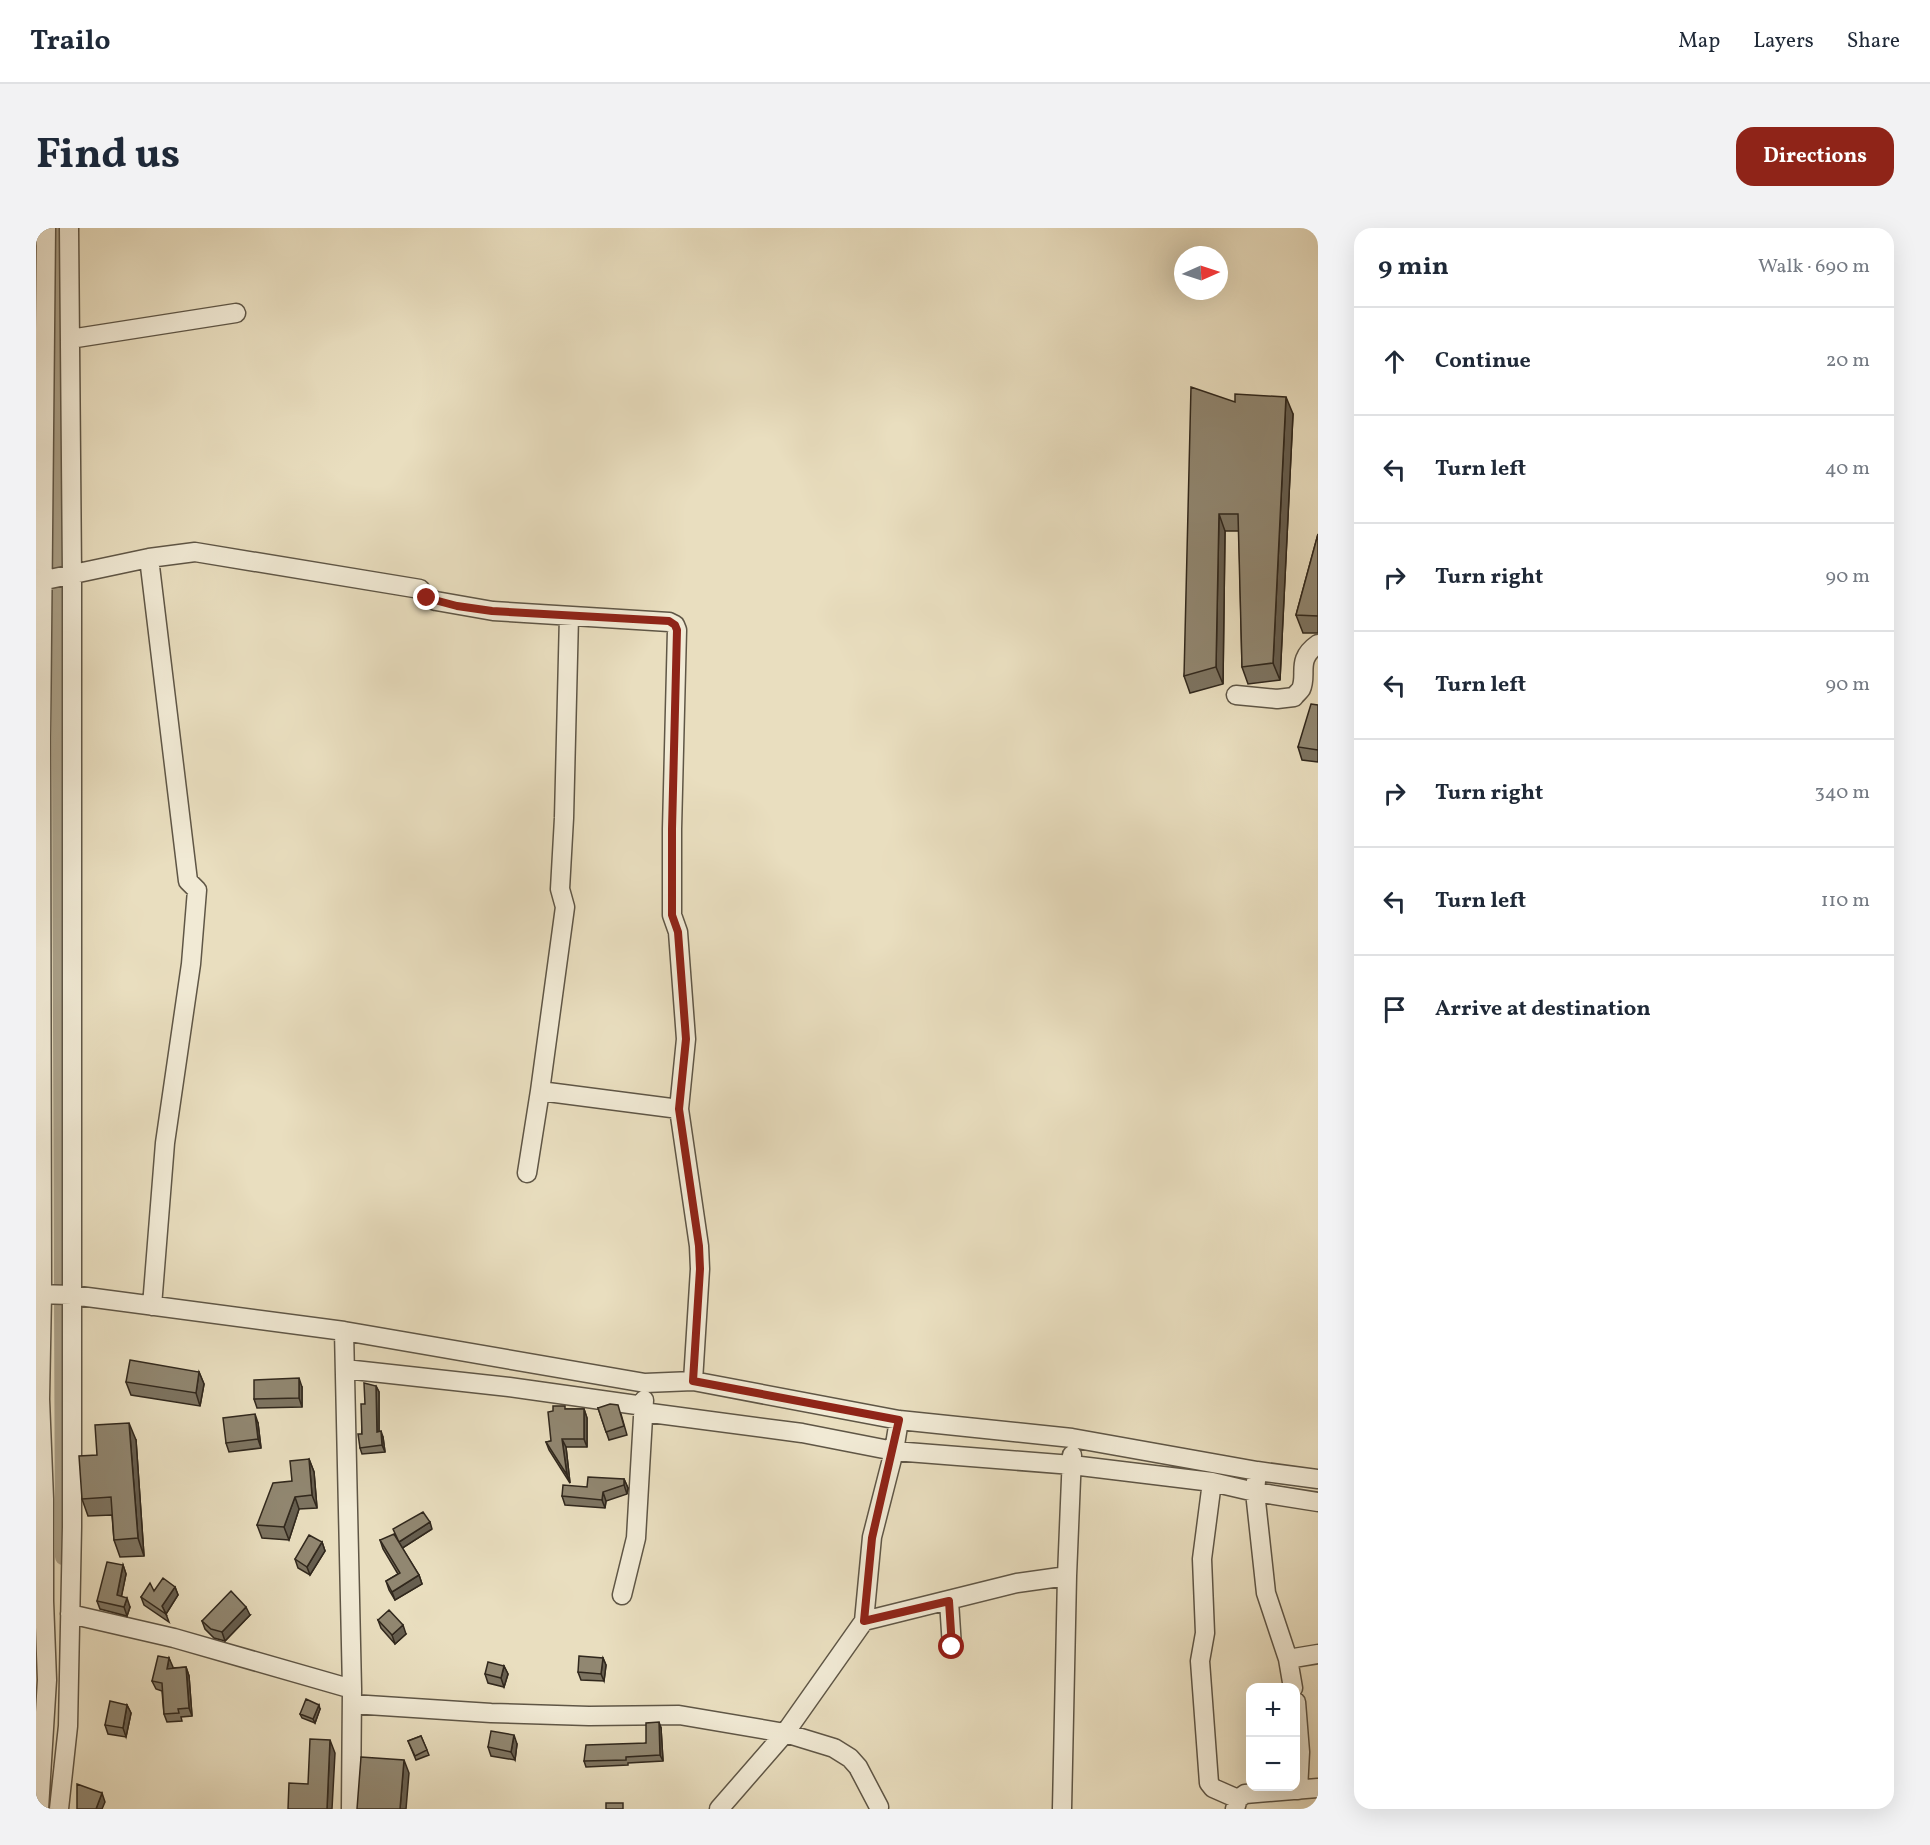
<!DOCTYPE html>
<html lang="en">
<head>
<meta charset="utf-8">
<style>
  :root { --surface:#fff; --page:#f2f2f3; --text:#1f2937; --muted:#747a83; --line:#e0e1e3; --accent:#8f2418 }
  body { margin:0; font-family:Vollkorn,serif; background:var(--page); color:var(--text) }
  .controls { position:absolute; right:18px; bottom:18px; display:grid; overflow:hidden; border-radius:12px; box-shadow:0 6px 24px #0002 }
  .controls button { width:54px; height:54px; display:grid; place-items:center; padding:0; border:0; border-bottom:2px solid var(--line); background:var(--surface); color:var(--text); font:30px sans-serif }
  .compass { position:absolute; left:1138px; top:18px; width:54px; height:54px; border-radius:50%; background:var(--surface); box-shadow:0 6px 24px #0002; rotate:87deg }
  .stop { position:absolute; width:18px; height:18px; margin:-14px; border:4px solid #8f2418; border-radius:50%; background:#fff }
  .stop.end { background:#8f2418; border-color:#fff; box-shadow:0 2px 6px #0008 }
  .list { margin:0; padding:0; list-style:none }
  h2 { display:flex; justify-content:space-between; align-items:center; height:78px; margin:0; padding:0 24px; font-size:26px }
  h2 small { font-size:20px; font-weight:400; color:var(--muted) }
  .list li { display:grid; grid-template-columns:39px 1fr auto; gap:18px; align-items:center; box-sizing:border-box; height:108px; padding:0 24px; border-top:2px solid var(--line) }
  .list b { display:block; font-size:22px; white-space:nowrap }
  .list em { font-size:20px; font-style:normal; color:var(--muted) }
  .icon { flex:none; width:33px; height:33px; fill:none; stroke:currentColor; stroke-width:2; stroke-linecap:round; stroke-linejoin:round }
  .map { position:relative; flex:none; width:1282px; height:1581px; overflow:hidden; border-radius:18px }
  header { display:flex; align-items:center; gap:36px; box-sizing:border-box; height:84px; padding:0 30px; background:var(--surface); border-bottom:2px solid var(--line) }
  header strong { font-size:28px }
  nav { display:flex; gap:33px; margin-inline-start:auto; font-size:21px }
  .intro { display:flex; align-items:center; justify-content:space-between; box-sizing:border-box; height:144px; padding:0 36px }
  h1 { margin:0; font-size:42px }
  .button { padding:15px 27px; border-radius:18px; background:var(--accent); color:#fff; font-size:21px; font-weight:700 }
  main { display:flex; gap:36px; padding:0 36px }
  aside { flex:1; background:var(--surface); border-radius:18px; box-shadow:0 6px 24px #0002 }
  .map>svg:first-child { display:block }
</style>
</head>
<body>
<header>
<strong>Trailo</strong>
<nav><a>Map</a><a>Layers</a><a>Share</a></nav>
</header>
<div class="intro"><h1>Find us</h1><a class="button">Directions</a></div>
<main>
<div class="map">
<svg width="1282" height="1581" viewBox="0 0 1282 1581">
  <rect width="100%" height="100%" fill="#e9debf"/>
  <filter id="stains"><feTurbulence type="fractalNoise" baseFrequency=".00333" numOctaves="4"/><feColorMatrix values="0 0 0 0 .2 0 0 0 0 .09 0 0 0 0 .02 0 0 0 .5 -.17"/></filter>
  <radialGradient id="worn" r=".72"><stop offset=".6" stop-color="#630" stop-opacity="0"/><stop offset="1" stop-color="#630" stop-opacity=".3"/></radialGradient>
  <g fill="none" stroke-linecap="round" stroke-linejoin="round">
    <!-- canal -->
    <path stroke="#aaa088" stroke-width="16" d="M 22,0 L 27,1329"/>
    <defs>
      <path id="minor" d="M 34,111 L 200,85
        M 113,330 L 152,653 L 161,662 L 155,736 L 129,915 L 116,1078
        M 0,354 L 113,330 L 159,324 L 384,361 L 391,370 L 400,373 L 457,383 L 633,394 L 639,397 L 641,402 L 636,601 L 636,687 L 642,704 L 650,811 L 643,881 L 663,1018 L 664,1041 L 657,1153
        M 533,388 L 528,590 L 524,661 L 529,679 L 504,863 L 643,881
        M 1200,467 L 1241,471 L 1258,469 C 1260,466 1263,464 1265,461 C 1272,446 1259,432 1282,416
        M 491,945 L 504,863
        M 0,1066 L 36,1067 L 308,1103 L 609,1155 L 657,1153 L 863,1192 L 1036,1210 L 1221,1243 L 1282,1251
        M 308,1103 L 316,1461 L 315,1581
        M 309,1141 L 473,1159 L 608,1178
        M 607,1184 L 766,1205 L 858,1223 L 1036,1237 L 1176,1254 L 1219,1264 L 1282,1274
        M 1220,1253 L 1219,1264 L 1230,1365 L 1252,1431 L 1257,1460
        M 1176,1254 L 1166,1331 L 1169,1405 L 1164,1433 L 1173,1555 L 1177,1560 L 1202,1571
        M 586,1367 L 600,1310 L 608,1172
        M 913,1373 L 916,1419
        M 34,1386 L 138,1410 L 316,1461
        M 828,1393 L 981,1355 L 1031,1348
        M 1252,1431 L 1282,1426
        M 1260,1474 L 1264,1524 L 1262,1562
        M 316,1476 L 455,1485 L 553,1488 L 643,1487 L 749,1505 L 798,1520 L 814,1530 L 822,1539 L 843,1579
        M 3,1581 L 11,1452 L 8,1373 L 8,1271 L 4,1171 L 6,1066 L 5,509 L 10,0
        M 23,1581 L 32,1498 L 36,1299 L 36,347 L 33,0
        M 683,1581 L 749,1505 L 828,1393 L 836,1309 L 858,1223 L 863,1192
        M 1026,1581 L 1031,1348 L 1036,1227
        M 1199,1581 L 1202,1571 L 1209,1566 L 1282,1560"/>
    </defs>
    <!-- minor casing -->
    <use href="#minor" stroke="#5f5646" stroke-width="21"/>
    <!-- minor -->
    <use href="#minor" stroke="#f1ead5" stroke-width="18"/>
  </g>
  <!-- wall -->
  <path fill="#7d7461" stroke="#31281d" stroke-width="1.5" d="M 1199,174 L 1257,186 L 1244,452 L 1212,456 L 1206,439 L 1203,303 L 1189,303 L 1187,456 L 1154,465 L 1148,448 Z
    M 1282,306 L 1282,405 L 1267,405 L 1260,387 Z
    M 1282,477 L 1282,534 L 1266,532 L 1262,519 Z
    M 163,1144 L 168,1156 L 164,1178 L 95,1167 L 90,1154 Z
    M 340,1158 L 343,1164 L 343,1203 L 347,1209 L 349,1224 L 326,1226 L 324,1220 L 329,1176 Z
    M 266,1159 L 266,1179 L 221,1180 L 218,1171 Z
    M 562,1180 L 585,1186 L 591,1207 L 573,1212 Z
    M 530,1181 L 548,1181 L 551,1190 L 551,1219 L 530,1219 L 534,1255 L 513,1222 L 510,1214 L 515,1213 Z
    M 222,1195 L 225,1220 L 193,1224 L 190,1215 Z
    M 100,1212 L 108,1328 L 84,1329 L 78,1312 L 76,1287 L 52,1288 L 46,1271 L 61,1227 Z
    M 273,1231 L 278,1244 L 281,1280 L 263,1281 L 253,1312 L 226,1310 L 221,1297 Z
    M 588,1251 L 592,1260 L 591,1266 L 570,1273 L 569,1280 L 529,1277 L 526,1268 L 551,1259 Z
    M 396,1301 L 366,1320 L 383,1347 L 386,1356 L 359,1372 L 353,1362 L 350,1353 L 362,1346 L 347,1321 L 344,1312 L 361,1311 Z
    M 286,1314 L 289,1323 L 274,1347 L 262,1340 L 259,1331 Z
    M 87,1337 L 90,1346 L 85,1369 L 94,1379 L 91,1388 L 64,1381 L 61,1373 Z
    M 139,1359 L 142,1367 L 130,1386 L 133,1394 L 108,1377 L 105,1369 L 118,1363 Z
    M 214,1387 L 189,1413 L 178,1410 L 169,1401 L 166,1393 Z
    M 342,1392 L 370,1406 L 359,1416 L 345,1400 Z
    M 133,1430 L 136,1440 L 150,1439 L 153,1448 L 156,1488 L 145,1489 L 146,1493 L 131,1494 L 128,1486 L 126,1463 L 120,1461 L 116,1453 Z
    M 567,1430 L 570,1437 L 568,1453 L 545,1452 L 542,1444 Z
    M 468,1438 L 472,1446 L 468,1459 L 452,1455 L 449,1446 Z
    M 91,1477 L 95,1485 L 90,1509 L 72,1506 L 69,1497 Z
    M 284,1481 L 279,1495 L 266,1490 L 264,1486 Z
    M 625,1500 L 627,1533 L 592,1535 L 592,1537 L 550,1539 L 548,1533 L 610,1515 Z
    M 385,1508 L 393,1527 L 380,1532 L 372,1513 Z
    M 481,1516 L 479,1532 L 455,1528 L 452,1519 Z"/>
  <!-- shaded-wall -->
  <path fill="#665e4f" stroke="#31281d" stroke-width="1.5" d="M 1250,169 L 1257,186 L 1244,452 L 1237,435 Z
    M 1183,286 L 1189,303 L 1187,456 L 1180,439 Z
    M 163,1144 L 168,1156 L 164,1178 L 160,1165 Z
    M 263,1150 L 266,1159 L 266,1179 L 263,1170 Z
    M 340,1158 L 343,1164 L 343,1210 L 341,1204 Z
    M 548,1181 L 551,1190 L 551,1219 L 548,1211 Z
    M 219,1186 L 222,1195 L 225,1220 L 222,1211 Z
    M 93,1195 L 100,1212 L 108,1328 L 102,1310 Z
    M 345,1203 L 347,1209 L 349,1224 L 346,1217 Z
    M 526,1211 L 530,1219 L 534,1255 L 531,1247 Z
    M 273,1231 L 278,1244 L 281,1280 L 276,1267 Z
    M 588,1251 L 592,1260 L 591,1266 L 588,1257 Z
    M 567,1264 L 570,1273 L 569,1280 L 566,1272 Z
    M 259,1269 L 263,1281 L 253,1312 L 248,1299 Z
    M 394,1294 L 396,1301 L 365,1321 L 363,1314 Z
    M 286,1314 L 289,1323 L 274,1347 L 271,1339 Z
    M 87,1337 L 90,1346 L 84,1376 L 81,1367 Z
    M 383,1347 L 386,1356 L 359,1372 L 356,1364 Z
    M 139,1359 L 142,1367 L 130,1386 L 126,1378 Z
    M 91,1370 L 94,1379 L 91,1388 L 88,1379 Z
    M 210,1379 L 214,1387 L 189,1413 L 186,1404 Z
    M 367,1397 L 370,1406 L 359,1416 L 356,1407 Z
    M 133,1430 L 137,1439 L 134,1449 L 131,1441 Z
    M 567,1430 L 570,1437 L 568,1453 L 565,1446 Z
    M 468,1438 L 472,1446 L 468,1459 L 465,1450 Z
    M 150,1439 L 153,1448 L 156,1488 L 153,1480 Z
    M 91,1477 L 95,1485 L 90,1509 L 87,1500 Z
    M 283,1477 L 284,1481 L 279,1495 L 277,1491 Z
    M 623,1494 L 625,1500 L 627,1533 L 624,1527 Z
    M 478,1507 L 481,1516 L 479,1532 L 475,1524 Z
    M 294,1512 L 299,1525 L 296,1581 L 291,1581 Z
    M 368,1532 L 373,1545 L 370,1581 L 364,1581 Z
    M 66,1565 L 69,1574 L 66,1581 L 60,1581 Z"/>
  <!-- building -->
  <path fill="#918771" stroke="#31281d" stroke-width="1.5" d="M 1155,159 L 1199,174 L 1199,166 L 1250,169 L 1237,435 L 1206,439 L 1202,286 L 1183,286 L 1180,439 L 1148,448 Z
    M 1282,306 L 1282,388 L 1260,387 Z
    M 1275,476 L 1282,477 L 1282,522 L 1262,519 Z
    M 94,1132 L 163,1144 L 160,1165 L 90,1154 Z
    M 263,1150 L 263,1170 L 218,1171 L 218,1152 Z
    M 328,1155 L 340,1158 L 341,1204 L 345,1203 L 346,1217 L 324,1220 L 322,1206 L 326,1206 L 325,1176 L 329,1176 Z
    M 574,1176 L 582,1177 L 588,1198 L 570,1204 L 562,1180 Z
    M 517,1178 L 529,1178 L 529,1181 L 548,1181 L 548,1211 L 526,1211 L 531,1247 L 510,1214 L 515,1213 L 512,1184 L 517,1183 Z
    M 219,1186 L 222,1211 L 190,1215 L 187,1190 Z
    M 93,1195 L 102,1310 L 78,1312 L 75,1269 L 46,1271 L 43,1228 L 61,1227 L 59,1197 Z
    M 273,1231 L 276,1267 L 259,1269 L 248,1299 L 221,1297 L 237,1255 L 256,1253 L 254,1233 Z
    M 552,1249 L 588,1251 L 588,1257 L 567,1264 L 566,1272 L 526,1268 L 527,1257 L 551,1259 Z
    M 387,1284 L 394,1294 L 363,1314 L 357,1301 Z
    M 358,1306 L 383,1347 L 356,1364 L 350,1353 L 364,1345 L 344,1312 Z
    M 273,1307 L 286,1314 L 271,1339 L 259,1331 Z
    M 71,1334 L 87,1337 L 81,1367 L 91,1370 L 88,1379 L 61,1373 Z
    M 127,1350 L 139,1359 L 126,1378 L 130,1386 L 105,1369 L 114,1355 L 118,1363 Z
    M 195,1363 L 210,1379 L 186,1404 L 175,1401 L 166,1393 Z
    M 353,1382 L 367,1397 L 356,1407 L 342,1392 Z
    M 122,1428 L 133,1430 L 131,1441 L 150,1439 L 153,1480 L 142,1481 L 143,1485 L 128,1486 L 126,1455 L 116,1453 Z
    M 543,1428 L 567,1430 L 565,1446 L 542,1444 Z
    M 452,1434 L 468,1438 L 465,1450 L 449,1446 Z
    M 270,1471 L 283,1477 L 277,1491 L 264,1486 Z
    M 74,1473 L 91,1477 L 87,1500 L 69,1497 Z
    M 623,1494 L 624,1527 L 590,1529 L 590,1532 L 548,1533 L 550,1517 L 610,1515 L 610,1495 Z
    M 455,1503 L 478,1507 L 475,1524 L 452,1519 Z
    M 385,1508 L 391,1522 L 379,1528 L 372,1513 Z
    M 274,1511 L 294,1512 L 291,1581 L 252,1581 L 253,1555 L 272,1556 Z
    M 325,1529 L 368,1532 L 364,1581 L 321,1581 Z
    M 41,1556 L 66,1565 L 60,1581 L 41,1581 Z
    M 570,1575 L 587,1575 L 587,1581 L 570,1581 Z"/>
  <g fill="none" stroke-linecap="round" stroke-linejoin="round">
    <!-- route -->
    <path stroke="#8f2418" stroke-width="8" d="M 391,370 L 421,378 L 456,383 L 633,393 L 639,397 L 641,402 L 636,601 L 636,687 L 642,704 L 650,811 L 643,881 L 663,1018 L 664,1041 L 657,1153 L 863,1192 L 836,1310 L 828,1393 L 913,1373 L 916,1419"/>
  </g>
  <rect width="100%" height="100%" filter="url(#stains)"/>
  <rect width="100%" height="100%" fill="url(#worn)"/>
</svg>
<div class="controls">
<button>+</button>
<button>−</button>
</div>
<svg class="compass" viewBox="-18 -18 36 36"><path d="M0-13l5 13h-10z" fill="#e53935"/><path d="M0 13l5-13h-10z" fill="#747a83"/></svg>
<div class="stop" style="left:916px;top:1419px"></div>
<div class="stop end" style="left:391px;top:370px"></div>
</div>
<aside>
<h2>9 min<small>Walk · 690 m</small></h2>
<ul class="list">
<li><svg class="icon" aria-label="ahead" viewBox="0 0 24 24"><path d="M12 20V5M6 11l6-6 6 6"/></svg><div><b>Continue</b></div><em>20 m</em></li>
<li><svg class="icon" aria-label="left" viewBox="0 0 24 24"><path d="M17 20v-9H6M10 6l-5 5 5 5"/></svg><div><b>Turn left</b></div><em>40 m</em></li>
<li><svg class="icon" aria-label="right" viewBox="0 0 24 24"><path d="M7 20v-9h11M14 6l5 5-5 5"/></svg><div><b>Turn right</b></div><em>90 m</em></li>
<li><svg class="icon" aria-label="left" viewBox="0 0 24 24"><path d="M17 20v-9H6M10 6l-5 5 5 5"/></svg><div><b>Turn left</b></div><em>90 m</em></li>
<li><svg class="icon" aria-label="right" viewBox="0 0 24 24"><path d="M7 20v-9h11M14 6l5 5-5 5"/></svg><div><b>Turn right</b></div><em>340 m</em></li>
<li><svg class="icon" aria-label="left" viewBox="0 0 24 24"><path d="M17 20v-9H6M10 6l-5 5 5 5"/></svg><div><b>Turn left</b></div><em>110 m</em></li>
<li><svg class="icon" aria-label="arrive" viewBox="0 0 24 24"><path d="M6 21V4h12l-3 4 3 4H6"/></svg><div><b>Arrive at destination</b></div></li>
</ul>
</aside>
</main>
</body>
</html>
